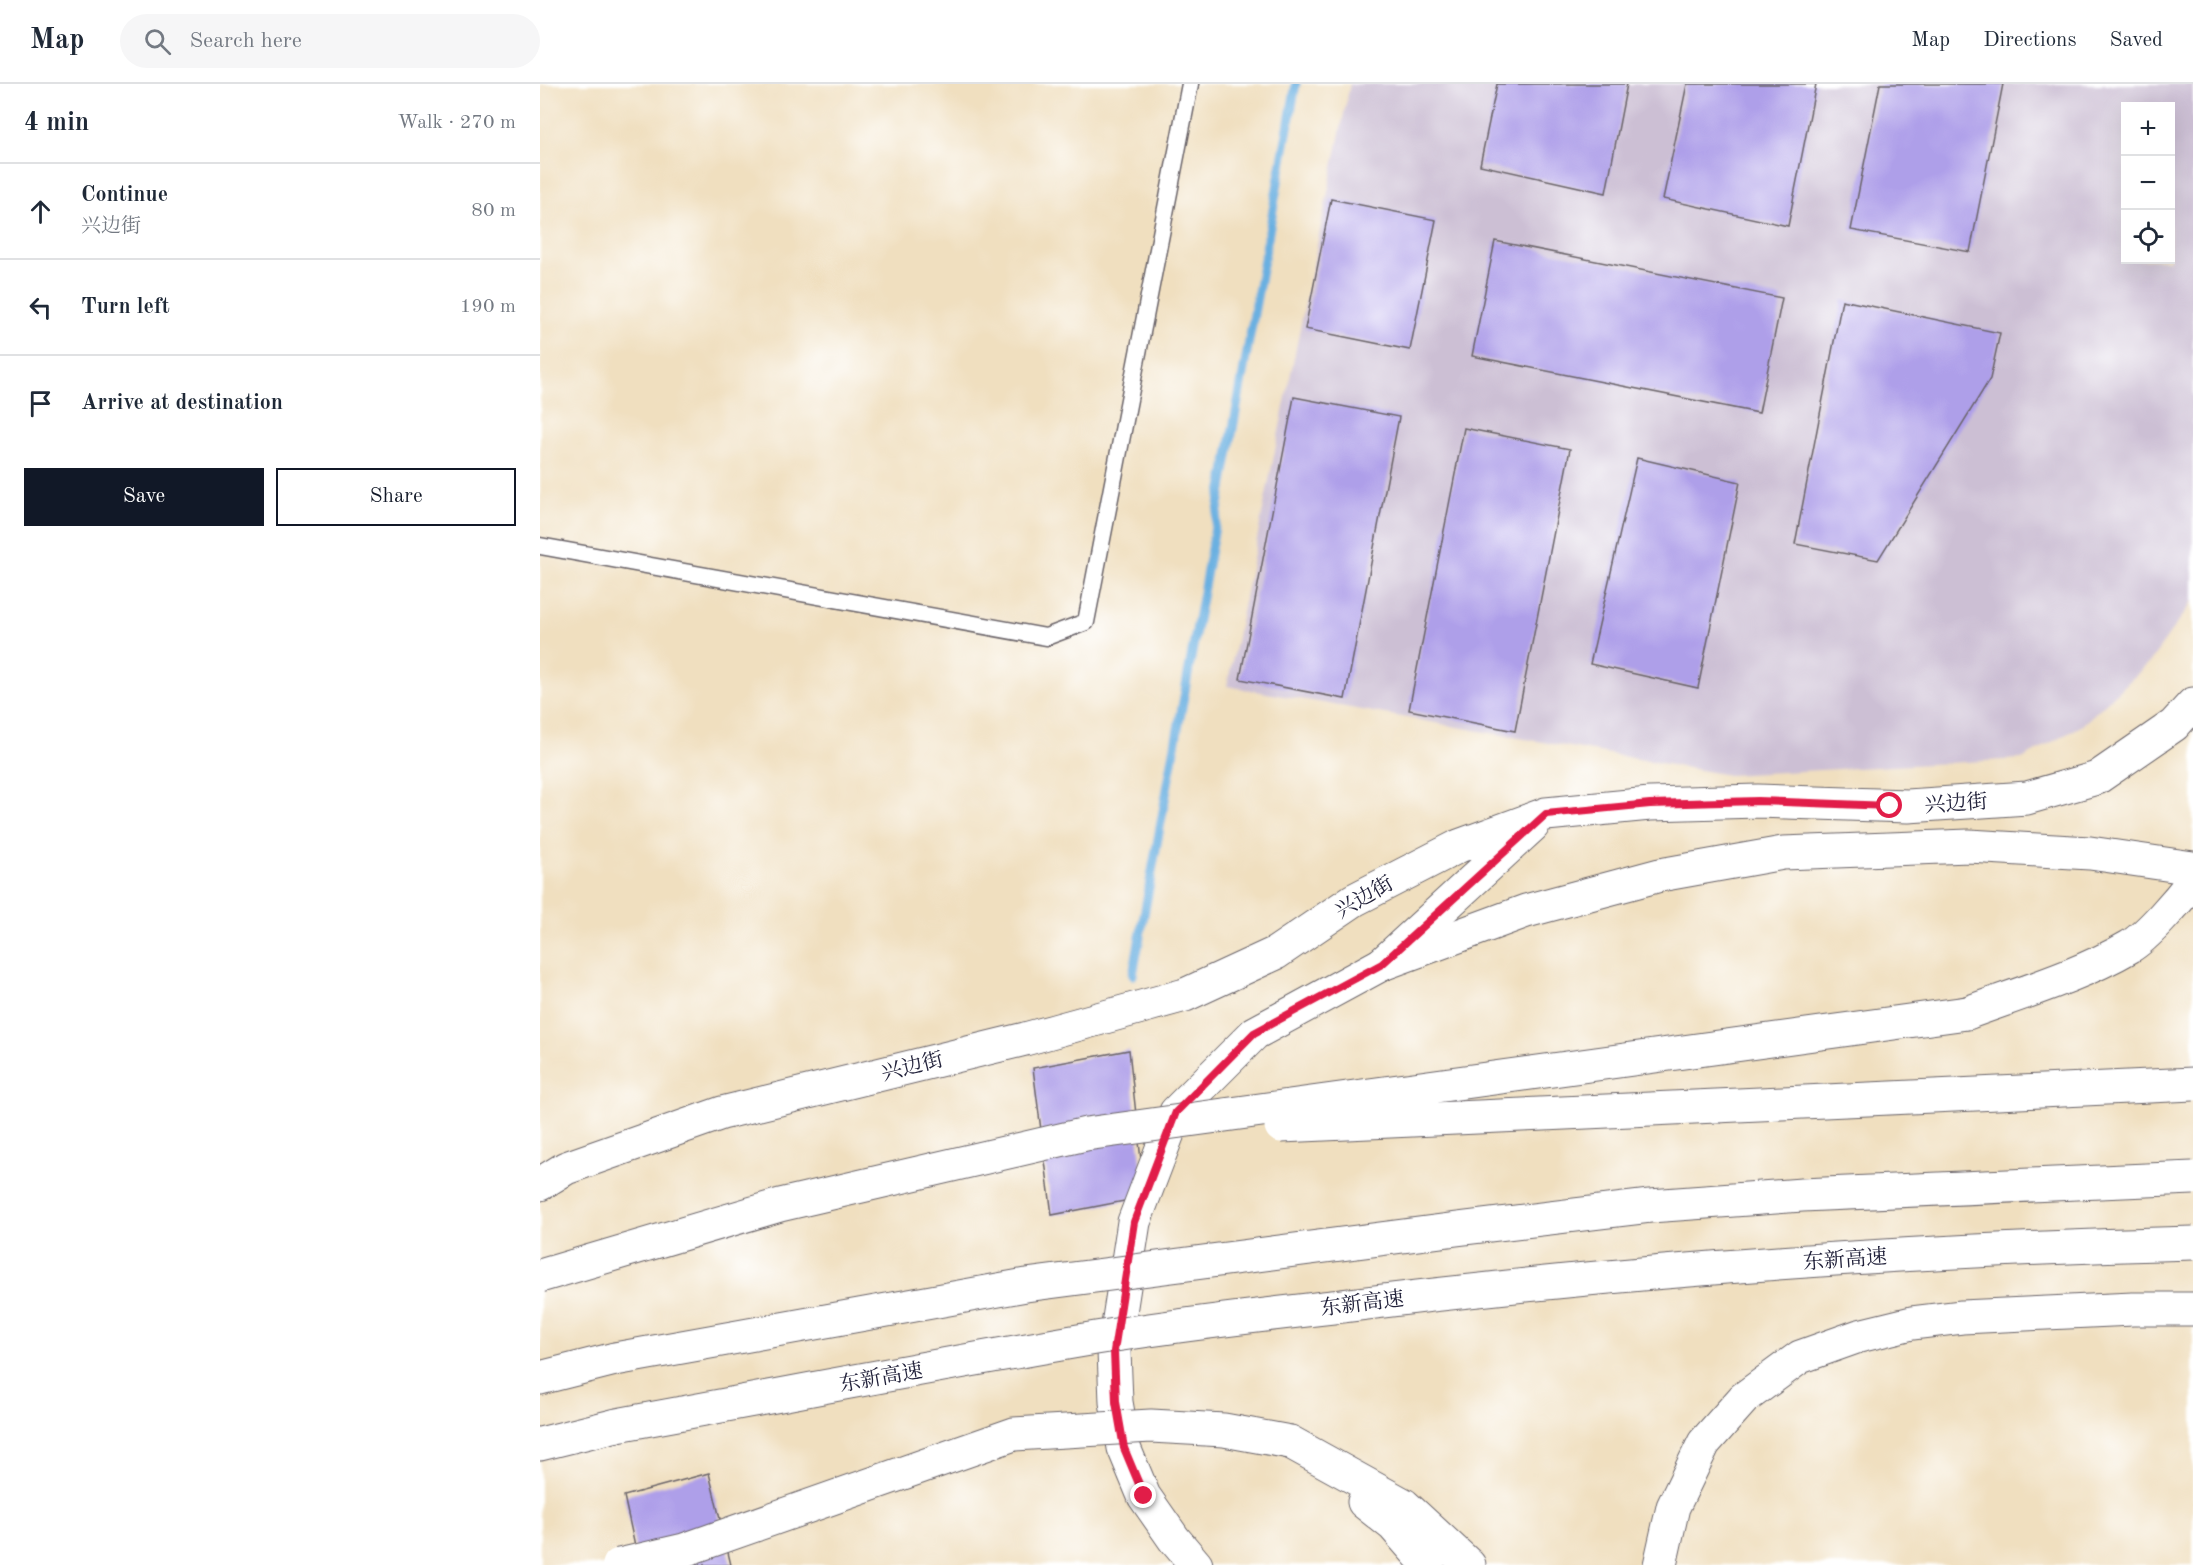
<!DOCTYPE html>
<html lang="en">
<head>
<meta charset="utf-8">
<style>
  :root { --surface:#fff; --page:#f6f6f7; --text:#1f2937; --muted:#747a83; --line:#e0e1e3; --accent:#111827 }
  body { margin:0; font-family:"Old Standard TT","Noto Serif SC",serif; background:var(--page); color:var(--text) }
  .controls { position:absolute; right:18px; top:18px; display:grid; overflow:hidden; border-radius:0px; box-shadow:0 6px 24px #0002 }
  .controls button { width:54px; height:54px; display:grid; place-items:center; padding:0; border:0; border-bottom:2px solid var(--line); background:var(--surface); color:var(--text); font:30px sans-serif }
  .stop { position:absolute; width:18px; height:18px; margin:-14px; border:4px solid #e11d48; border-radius:50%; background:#fff }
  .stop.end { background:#e11d48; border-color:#fff; box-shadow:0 2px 6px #0008 }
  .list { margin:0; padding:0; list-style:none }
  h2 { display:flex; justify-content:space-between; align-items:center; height:78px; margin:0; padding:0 24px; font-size:26px }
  h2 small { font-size:20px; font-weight:400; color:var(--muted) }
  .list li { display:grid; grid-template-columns:39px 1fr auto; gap:18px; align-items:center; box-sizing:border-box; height:96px; padding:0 24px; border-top:2px solid var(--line) }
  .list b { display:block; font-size:22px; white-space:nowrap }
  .list p { margin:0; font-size:20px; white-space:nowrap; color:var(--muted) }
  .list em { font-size:20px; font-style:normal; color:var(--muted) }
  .actions { display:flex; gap:12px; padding:18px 24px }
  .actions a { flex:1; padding:14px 0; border:2px solid var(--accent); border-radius:0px; text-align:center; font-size:21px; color:var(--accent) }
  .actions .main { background:var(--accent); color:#fff }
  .icon { flex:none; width:33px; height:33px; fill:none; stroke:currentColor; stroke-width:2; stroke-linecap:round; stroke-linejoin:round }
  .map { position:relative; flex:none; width:1653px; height:1481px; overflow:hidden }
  header { display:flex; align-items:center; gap:36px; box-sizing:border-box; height:84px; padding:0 30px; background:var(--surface); border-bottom:2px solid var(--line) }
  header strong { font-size:28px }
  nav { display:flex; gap:33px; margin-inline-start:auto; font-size:21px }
  .search { width:420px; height:54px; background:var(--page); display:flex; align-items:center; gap:15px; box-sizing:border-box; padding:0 21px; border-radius:33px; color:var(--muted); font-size:22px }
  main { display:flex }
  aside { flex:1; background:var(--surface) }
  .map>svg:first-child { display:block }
</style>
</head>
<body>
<header>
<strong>Map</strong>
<div class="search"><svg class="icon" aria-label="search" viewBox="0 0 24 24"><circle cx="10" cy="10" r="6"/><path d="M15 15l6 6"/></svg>Search here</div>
<nav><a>Map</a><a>Directions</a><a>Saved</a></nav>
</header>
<main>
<aside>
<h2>4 min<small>Walk · 270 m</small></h2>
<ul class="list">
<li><svg class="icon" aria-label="ahead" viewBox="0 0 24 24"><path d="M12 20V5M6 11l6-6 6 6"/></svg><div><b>Continue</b><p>兴边街</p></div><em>80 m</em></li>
<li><svg class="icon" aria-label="left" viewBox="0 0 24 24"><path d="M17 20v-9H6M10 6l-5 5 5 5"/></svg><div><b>Turn left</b></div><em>190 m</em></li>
<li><svg class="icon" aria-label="arrive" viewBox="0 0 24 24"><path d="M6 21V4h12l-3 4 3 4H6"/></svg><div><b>Arrive at destination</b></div></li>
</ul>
<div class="actions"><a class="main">Save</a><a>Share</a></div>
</aside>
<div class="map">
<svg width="1653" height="1481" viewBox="0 0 1653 1481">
  <rect width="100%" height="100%" fill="#fff"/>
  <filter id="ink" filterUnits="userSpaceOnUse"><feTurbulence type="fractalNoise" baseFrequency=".0167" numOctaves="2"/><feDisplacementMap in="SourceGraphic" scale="12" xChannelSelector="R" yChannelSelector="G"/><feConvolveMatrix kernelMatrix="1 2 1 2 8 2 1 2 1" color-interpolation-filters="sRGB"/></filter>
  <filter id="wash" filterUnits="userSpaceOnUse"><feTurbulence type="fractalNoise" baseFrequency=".008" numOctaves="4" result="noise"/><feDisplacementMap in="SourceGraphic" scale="24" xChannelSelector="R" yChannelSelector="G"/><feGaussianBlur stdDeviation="1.35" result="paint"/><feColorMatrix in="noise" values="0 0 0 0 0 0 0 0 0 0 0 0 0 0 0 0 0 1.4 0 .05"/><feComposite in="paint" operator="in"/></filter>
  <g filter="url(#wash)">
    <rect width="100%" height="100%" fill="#f0dfbf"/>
    <!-- industrial -->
    <path fill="#ccbfd4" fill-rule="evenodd" d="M 810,0 L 1653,0 L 1653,517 L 1609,579 L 1541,642 L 1482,675 L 1188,691 L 687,602 ZM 1586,22 L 1630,22 L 1630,176 L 1586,176 Z"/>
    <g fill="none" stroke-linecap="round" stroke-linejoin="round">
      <!-- stream -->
      <path stroke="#6bb0e1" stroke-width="9" d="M 593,891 L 756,0"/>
    </g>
    <g id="blocks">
      <!-- building -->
      <path fill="#ae9fe9" d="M 957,0 L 1087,0 L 1066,109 L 940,81 Z
        M 1147,0 L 1276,0 L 1248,142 L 1123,115 Z
        M 1340,0 L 1463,0 L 1430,168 L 1311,146 Z
        M 791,115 L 896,136 L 870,266 L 765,245 Z
        M 955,157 L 1242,214 L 1219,329 L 932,272 Z
        M 1302,216 L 1460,249 L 1450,295 L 1338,476 L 1255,460 Z
        M 754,313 L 859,333 L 805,615 L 700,595 Z
        M 924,344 L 1030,365 L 975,647 L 869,626 Z
        M 1097,374 L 1200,398 L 1158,604 L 1050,580 Z
        M 589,966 L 605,1113 L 512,1131 L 493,984 Z
        M 169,1389 L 191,1481 L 99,1481 L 84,1412 Z"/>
    </g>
  </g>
  <g filter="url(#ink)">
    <use href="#blocks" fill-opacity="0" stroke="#6a6469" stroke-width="1.5"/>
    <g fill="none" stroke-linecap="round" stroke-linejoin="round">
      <defs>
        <path id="service" d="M 0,462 L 506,553 L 546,538 L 650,0"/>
        <path id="tertiary" d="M 842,880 L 993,741
          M 0,1100 L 26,1084 L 182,1029 L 485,955 L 645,911 L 736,869 L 814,816 L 919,762 L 1006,730 L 1110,720 L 1218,717 L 1368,722 L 1487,714 L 1557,694 L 1634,641 L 1653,620"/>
        <path id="secondary" d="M 656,1481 L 634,1455 L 604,1412 L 584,1364 L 576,1318 L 574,1267 L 594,1138 L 636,1028 L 715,949 L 842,880"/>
        <path id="motorway" d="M 842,880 L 986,827 L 1120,791 L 1243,769 L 1429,762 L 1550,769 L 1653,784
          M 1427,929 C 1481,909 1539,892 1589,863 C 1608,852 1640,814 1653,797
          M 0,1294 L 75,1275
          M 750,1358 L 864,1421 L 929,1481
          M 0,1360 L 77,1341
          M 824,1418 L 853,1441 L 888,1481
          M 1120,1481 L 1133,1423 L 1164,1359 L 1204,1314 L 1260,1273 L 1319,1252 L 1372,1239 L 1422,1233 L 1593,1225 L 1653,1225"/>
      </defs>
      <!-- service casing -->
      <use href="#service" stroke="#6a6469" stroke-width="19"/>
      <!-- tertiary casing -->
      <use href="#tertiary" stroke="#6a6469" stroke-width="35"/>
      <!-- secondary casing -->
      <use href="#secondary" stroke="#6a6469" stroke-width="35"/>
      <!-- motorway casing -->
      <use href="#motorway" stroke="#6a6469" stroke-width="35"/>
      <!-- service -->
      <use href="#service" stroke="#fff" stroke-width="16"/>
      <!-- tertiary -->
      <use href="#tertiary" stroke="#fff" stroke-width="33"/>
      <!-- secondary -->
      <use href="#secondary" stroke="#fff" stroke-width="33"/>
      <!-- motorway -->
      <use href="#motorway" stroke="#fff" stroke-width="33"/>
      <defs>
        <path id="motorway-bridge" d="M 741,1042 L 1653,1000
          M 0,1192 L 240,1121 L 546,1050 L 1427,929
          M 75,1275 L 486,1201 L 917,1145 L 1110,1122 L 1262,1111 L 1653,1094
          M 77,1341 C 237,1312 396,1281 556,1254 C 640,1240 725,1231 810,1221 C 1090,1186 1371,1166 1653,1159
          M 79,1481 L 144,1466 L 474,1350 L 611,1342 L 684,1346 L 750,1358"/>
      </defs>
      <!-- motorway-bridge casing -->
      <use href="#motorway-bridge" stroke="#6a6469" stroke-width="35" stroke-linecap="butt"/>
      <!-- motorway-bridge -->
      <use href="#motorway-bridge" stroke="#fff" stroke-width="33"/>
    </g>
  </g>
  <g fill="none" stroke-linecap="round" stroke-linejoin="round" filter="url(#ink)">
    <!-- route -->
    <path stroke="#e11d48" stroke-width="8" d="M 604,1412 L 584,1364 L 576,1318 L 574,1267 L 594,1138 L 636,1028 L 714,949 L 842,880 L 1006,730 L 1110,720 L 1218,717 L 1350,722"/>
  </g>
  <g text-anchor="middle" stroke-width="5" stroke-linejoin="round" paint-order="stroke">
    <!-- street labels -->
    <g font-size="21" fill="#22223b" stroke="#fff">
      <text transform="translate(1416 719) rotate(-4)" y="7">兴边街</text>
      <text transform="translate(824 813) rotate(-30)" y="7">兴边街</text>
      <text transform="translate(372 982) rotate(-14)" y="7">兴边街</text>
      <text transform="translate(1305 1175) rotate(-4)" y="7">东新高速</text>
      <text transform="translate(822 1219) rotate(-7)" y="7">东新高速</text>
      <text transform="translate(341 1293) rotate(-10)" y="7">东新高速</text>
    </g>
  </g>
</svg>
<div class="controls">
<button>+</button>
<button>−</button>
<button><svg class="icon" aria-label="locate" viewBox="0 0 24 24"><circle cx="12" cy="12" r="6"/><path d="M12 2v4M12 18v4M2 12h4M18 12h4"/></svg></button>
</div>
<div class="stop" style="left:1350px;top:722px"></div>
<div class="stop end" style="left:604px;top:1412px"></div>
</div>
</main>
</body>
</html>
